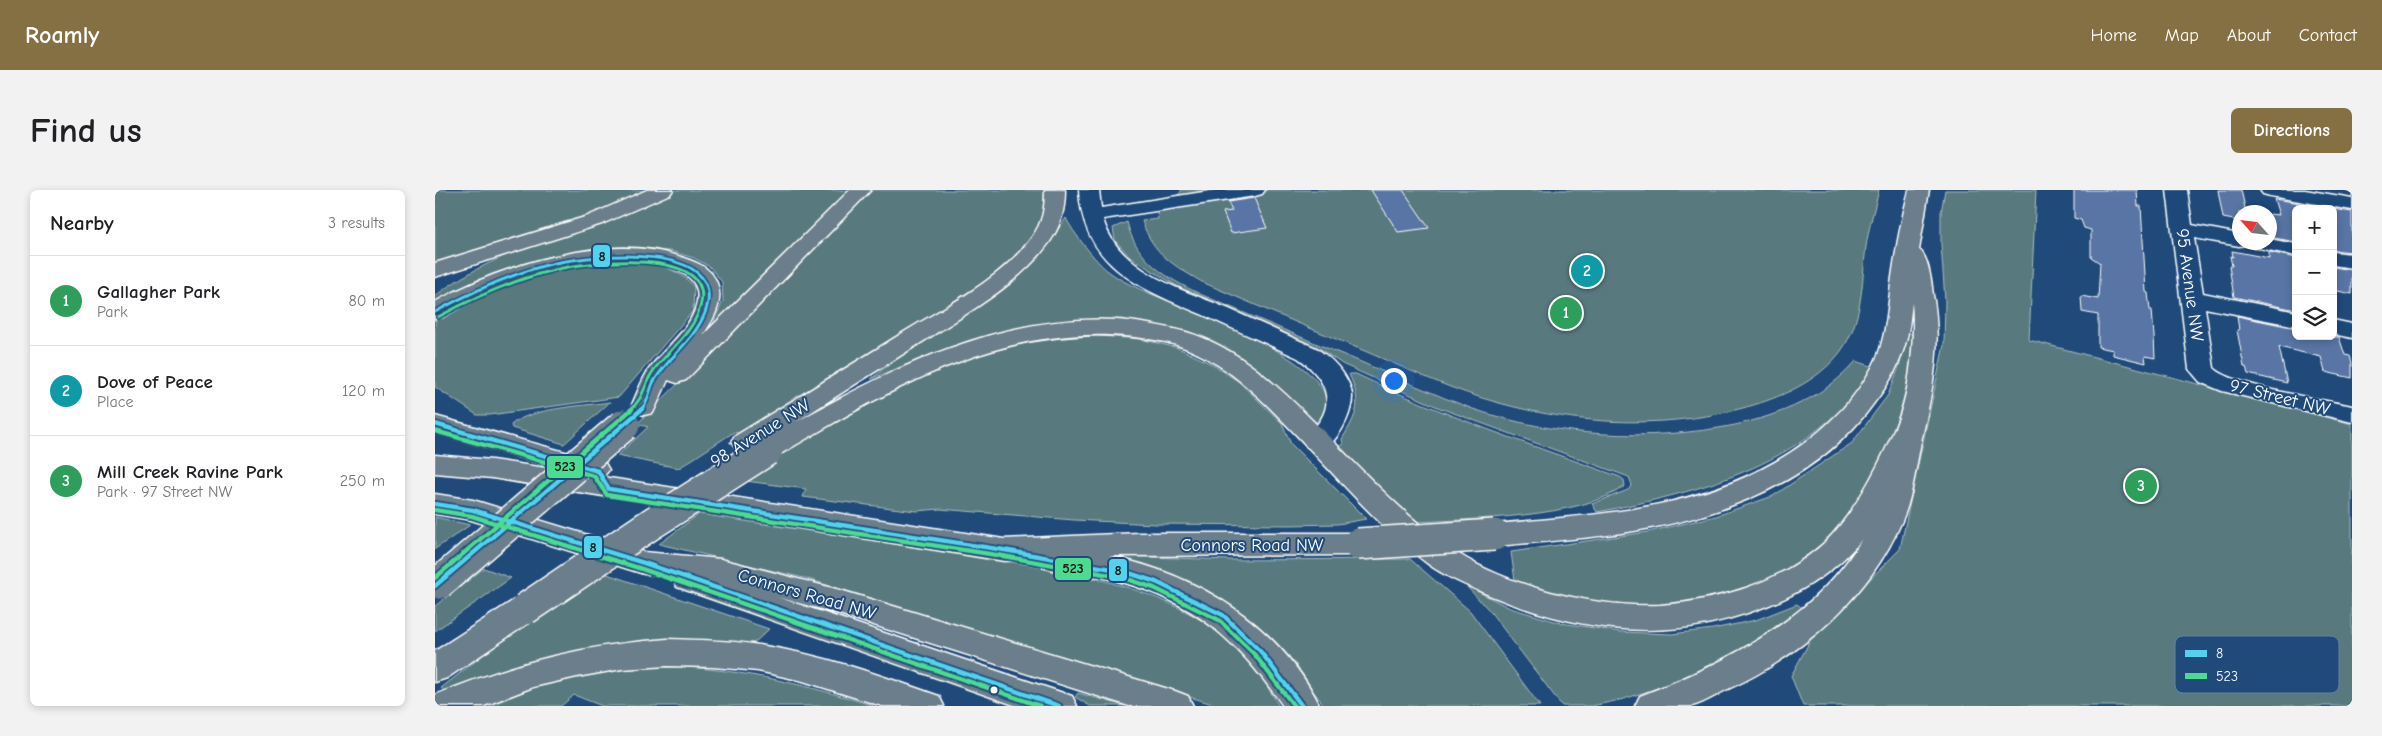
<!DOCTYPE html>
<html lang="en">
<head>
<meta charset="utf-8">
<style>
  :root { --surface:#fff; --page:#f2f2f2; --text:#202124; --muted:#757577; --line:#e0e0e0; --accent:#847042 }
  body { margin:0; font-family:"Comic Neue",sans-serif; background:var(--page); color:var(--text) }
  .controls { position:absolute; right:15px; top:15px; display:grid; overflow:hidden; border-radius:8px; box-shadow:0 2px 8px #0003 }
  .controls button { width:45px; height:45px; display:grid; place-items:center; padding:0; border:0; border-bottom:1px solid var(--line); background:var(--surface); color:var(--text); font:25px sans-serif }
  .compass { position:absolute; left:1797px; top:15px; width:45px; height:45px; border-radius:50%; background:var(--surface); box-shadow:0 2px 8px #0003; rotate:297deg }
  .you { position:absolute; left:958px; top:190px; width:18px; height:18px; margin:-12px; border:4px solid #fff; border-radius:50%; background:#1a73e8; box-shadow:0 0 0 8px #1a73e833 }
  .badge { display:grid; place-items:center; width:32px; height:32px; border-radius:50%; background:var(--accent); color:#fff; font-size:16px; font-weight:700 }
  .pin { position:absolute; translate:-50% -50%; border:2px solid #fff; box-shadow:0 1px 5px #0006 }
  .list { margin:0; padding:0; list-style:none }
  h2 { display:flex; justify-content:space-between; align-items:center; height:65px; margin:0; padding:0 20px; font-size:21px }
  h2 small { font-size:16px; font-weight:400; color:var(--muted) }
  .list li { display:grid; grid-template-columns:32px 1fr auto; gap:15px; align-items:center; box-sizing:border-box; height:90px; padding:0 20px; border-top:1px solid var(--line) }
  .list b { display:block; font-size:19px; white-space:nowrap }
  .list p { margin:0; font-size:16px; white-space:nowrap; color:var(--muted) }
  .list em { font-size:16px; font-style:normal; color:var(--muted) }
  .icon { flex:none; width:28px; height:28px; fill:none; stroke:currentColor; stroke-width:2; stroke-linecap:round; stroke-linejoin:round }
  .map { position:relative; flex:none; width:1917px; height:516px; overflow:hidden; border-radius:8px }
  header { display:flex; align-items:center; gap:30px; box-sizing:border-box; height:70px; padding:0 25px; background:var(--accent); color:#fff }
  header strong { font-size:24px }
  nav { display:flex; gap:28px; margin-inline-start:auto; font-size:18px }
  .intro { display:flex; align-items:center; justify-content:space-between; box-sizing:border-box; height:120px; padding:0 30px }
  h1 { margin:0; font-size:35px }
  .button { padding:12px 22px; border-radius:8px; background:var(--accent); color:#fff; font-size:18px; font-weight:700 }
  main { display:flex; gap:30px; padding:0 30px }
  aside { flex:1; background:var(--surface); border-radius:8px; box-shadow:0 2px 8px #0003 }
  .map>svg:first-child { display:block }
</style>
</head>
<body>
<header>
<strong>Roamly</strong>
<nav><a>Home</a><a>Map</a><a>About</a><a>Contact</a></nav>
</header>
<div class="intro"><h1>Find us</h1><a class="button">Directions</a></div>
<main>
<aside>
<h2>Nearby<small>3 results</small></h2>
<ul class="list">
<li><span class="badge" style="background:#2e9e5b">1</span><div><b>Gallagher Park</b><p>Park</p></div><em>80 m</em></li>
<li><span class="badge" style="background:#0f9aa8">2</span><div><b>Dove of Peace</b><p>Place</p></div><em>120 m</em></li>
<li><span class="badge" style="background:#2e9e5b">3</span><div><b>Mill Creek Ravine Park</b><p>Park · 97 Street NW</p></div><em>250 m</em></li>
</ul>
</aside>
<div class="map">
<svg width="1917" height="516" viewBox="0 0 1917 516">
  <rect width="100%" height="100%" fill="#1f4a7a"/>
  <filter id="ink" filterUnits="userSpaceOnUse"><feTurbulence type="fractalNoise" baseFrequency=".02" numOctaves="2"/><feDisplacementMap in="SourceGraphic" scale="10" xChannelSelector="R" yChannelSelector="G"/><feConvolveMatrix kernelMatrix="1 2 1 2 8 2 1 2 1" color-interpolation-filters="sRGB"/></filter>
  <g filter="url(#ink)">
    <!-- green -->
    <path fill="#597a7e" stroke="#acbcbe" d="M 0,0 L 215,0 L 145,30 L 55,55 L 0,73 Z
      M 240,0 L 415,0 L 276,138 L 288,111 L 287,92 L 275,77 L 259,68 L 235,61 L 180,60 L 0,113 L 0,106 C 70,51 163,41 240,0 Z
      M 436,0 L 610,0 C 611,23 602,44 585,61 C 551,97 506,121 465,147 C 412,179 359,212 306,244 L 299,242 L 244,278 L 182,266 L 213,237 L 202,234 L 384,55 Z
      M 746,0 L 1444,0 C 1440,16 1435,33 1432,50 C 1426,87 1430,128 1406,161 C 1383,192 1345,208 1308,218 C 1223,241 1131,234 1047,208 C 1008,196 970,178 932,162 C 877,139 822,116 767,92 C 738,75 718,64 707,31 L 723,29 L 722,23 L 746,2 Z
      M 1510,0 L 1601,0 L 1594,150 L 1917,234 L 1917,516 L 1368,516 L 1356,486 L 1376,449 L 1465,359 L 1509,155 L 1510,110 L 1506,54 L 1506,22 Z
      M 631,28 C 637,41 661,72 673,81 C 691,95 717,104 738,113 C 766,125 936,186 880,233 L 876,232 C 855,210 834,184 807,168 C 732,121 644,127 561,144 C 518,153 476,173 436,189 L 468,164 L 576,94 L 603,69 Z
      M 692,32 C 701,71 732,88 765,104 C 819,127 872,150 926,172 C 963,188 1000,205 1038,219 C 1120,247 1215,252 1300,235 C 1346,225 1390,207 1421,171 L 1439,177 C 1380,273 1266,302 1162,322 L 1157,314 L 1193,300 L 1197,295 L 1194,287 L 1005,218 L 907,174 L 883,157 L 742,96 L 695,67 L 680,50 L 678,38 Z
      M 174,71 C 204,72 240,72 259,97 L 258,121 L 184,207 L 55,225 L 42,225 L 0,197 L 0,130 C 52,95 113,77 174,71 Z
      M 1474,143 L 1483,145 C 1473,197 1460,249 1434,296 C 1416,330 1388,356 1356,376 C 1347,382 1337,390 1327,395 C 1307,404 1284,409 1262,412 C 1193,423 1145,414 1080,391 L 1076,362 L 1213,342 L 1281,326 L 1338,306 L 1417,253 L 1453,205 L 1464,177 Z
      M 664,146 L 705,149 L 743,158 L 777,174 L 804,192 L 847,233 L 856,254 L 931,329 L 903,334 L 854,335 L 721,334 L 639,330 L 505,319 L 481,321 L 368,307 L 371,299 L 303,290 C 388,238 482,176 580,155 C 608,149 636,147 664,146 Z
      M 914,184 L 921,184 C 1006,225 1096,255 1185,287 L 1189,290 L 1190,296 C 1146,328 1036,329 981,332 L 902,257 L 908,255 L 907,249 C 923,223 927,213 914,184 Z
      M 175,212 L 129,254 L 77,238 L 76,235 C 94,218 149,216 175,212 Z
      M 264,324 L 602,376 C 684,392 771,412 824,483 C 831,494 837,505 844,516 L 784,516 L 373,389 L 224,354 Z
      M 0,327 L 35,335 L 0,359 Z
      M 684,366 L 795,370 L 975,369 L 1035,421 L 1105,516 L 890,516 C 861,481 834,440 795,416 C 761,394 720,382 682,369 Z
      M 49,378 L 76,388 L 0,441 L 0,416 Z
      M 166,382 L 334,439 L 315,457 L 11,502 L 6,498 L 71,447 Z
      M 1030,395 L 1075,418 L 1126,433 L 1185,442 L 1237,444 L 1278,439 L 1321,430 L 1362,414 L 1367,418 L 1309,458 L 1249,489 L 1189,509 L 1157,516 L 1127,516 L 1054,420 Z
      M 219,475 C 298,478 364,492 439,516 L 167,516 L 139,505 L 126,516 L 37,516 C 98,494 154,480 219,475 Z
      M 643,503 L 690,516 L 655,516 L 640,507 Z"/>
    <!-- building -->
    <path fill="#5974a5" stroke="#fff" d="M 936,0 L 968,0 L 994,38 L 963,42 Z
      M 1639,0 L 1702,0 L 1703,16 L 1706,16 L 1711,102 L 1713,103 L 1715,120 L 1717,120 L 1719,146 L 1720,168 L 1710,166 L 1711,173 L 1678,165 L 1678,160 L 1663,157 L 1663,125 L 1647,122 L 1646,106 L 1663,109 L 1665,73 L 1656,67 L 1656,40 L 1649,38 L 1646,30 L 1639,28 Z
      M 1783,0 L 1806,0 L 1811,22 L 1804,22 L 1804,31 L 1788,28 Z
      M 819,8 L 832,38 L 796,43 L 788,22 L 797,21 L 793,12 Z
      M 1839,9 L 1884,16 L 1885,19 L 1861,19 L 1861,52 L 1834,47 L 1834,24 L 1844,25 Z
      M 1898,19 L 1917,22 L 1917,62 L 1898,60 Z
      M 1797,61 L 1834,68 L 1834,62 L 1861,68 L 1861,120 L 1799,107 L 1794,76 L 1797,76 L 1795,66 L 1798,67 Z
      M 1898,77 L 1917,80 L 1917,104 L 1898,100 Z
      M 1802,126 L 1861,138 L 1861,146 L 1904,147 L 1910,165 L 1915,166 L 1917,173 L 1917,188 L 1890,182 L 1886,167 L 1844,157 L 1852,193 L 1813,184 L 1811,177 L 1809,177 L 1802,140 L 1804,140 Z"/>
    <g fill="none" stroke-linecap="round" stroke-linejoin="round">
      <defs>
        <path id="minor" d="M 644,0 L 664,0 L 666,18 L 781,0 L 830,0 L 827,4 L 820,6 L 668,29 C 683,82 749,100 794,119 C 823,132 852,145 881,158 C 896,168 910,181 916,199 C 921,216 906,248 891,257 C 885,261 878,259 872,257 L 868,251 C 874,243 881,237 886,229 C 901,204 883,182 863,168 C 831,153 798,139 766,124 C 704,98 648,76 644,0 Z
          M 1732,0 L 1752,0 L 1757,35 L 1804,44 L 1804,52 L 1834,52 L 1834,49 L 1861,54 L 1861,66 L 1810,55 L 1804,56 L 1759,48 L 1768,103 L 1861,122 L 1861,136 L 1770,118 L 1779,178 C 1794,195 1890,210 1917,216 L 1917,232 L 1787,201 L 1765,192 L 1754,179 Z
          M 1825,0 L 1870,0 L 1917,8 L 1917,20 L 1835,6 L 1828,4 Z
          M 1898,62 L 1917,64 L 1917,78 L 1898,75 Z
          M 1898,130 L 1917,134 L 1917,148 L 1898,144 Z"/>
        <path id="major" d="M 212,0 L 238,0 L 235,4 L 167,34 L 0,87 L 0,73 L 153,26 Z
          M 415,0 L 436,0 L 251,190 L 242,193 L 233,190 L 218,223 L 209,225 L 200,223 L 196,217 C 202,204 206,191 214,179 C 229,158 258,138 262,111 C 265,93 253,84 237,78 C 170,54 67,92 8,127 L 0,129 L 0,112 C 64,76 174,41 246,67 C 257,71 268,74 276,83 C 293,104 281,126 268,145 Z
          M 610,0 L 630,0 C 630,20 626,36 614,53 C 583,95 535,121 492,149 C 448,177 404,204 361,232 C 458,178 567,123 682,130 C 701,131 720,135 739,139 C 793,150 836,189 874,227 C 918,270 965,323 1015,358 C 1068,396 1160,418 1225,415 C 1283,411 1345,393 1389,353 C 1420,324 1450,265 1465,225 C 1476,194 1480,145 1477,112 C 1475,129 1474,145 1468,161 C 1462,180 1451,198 1439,213 C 1388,284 1304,320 1221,337 C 1167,348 1113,351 1059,356 L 1048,353 L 1044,345 L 1048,337 L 1059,334 C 1168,324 1280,320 1372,251 C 1401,229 1428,200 1443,165 C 1451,143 1453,118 1456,94 C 1460,65 1465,34 1473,5 L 1474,0 L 1494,0 L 1484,60 C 1493,64 1497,94 1498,105 C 1507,150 1498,199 1488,243 C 1481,272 1479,303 1467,331 C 1434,408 1366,466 1291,500 C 1281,505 1269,513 1257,516 C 1240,516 1218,516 1200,516 L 1205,506 C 1290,473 1379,430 1427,349 C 1390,396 1329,422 1272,434 C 1197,449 1124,434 1054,405 C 1033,396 1011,387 993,374 C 950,342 906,292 869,253 C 831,213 786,164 730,152 C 584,121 463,195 342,266 L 332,269 L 322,266 L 319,258 L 310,261 L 300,258 L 296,252 L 300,246 C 357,211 413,177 469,142 C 513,115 567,89 597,47 C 608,32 610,17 610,0 Z
          M 0,226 L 170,273 L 174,280 L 168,287 L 569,349 L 704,343 L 923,343 L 934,346 L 938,354 L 934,362 L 923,365 L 674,366 C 762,384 844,434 885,516 L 848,516 C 804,452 761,413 686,392 C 664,385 640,384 618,380 L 607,377 L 603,369 L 569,371 L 57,288 L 0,283 L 0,265 L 57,270 L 131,281 L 0,243 Z
          M 0,304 L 38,310 L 209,362 L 286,369 L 405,400 L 740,501 L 753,506 L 758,516 L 694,516 L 404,424 L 342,407 L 637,506 L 642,516 L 582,516 L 242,397 L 237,389 L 238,387 L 209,384 L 36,330 L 0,324 Z
          M 90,407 L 101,410 L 106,419 L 101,428 L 12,488 L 0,492 L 0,461 L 79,410 Z
          M 232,449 C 263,450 293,450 324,455 C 385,464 445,485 504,506 L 509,516 L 447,516 L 368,491 L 323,481 L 278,477 L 232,476 L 187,479 L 142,487 L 98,497 L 49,516 L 0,516 L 0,505 C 79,473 147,455 232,449 Z"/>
      </defs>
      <!-- minor casing -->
      <use href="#minor" stroke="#fff" stroke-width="3"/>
      <!-- major casing -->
      <use href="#major" stroke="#fff" stroke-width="3"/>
      <!-- minor -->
      <use href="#minor" fill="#1f4a7a" fill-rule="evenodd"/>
      <!-- major -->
      <use href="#major" fill="#6b7e8b" fill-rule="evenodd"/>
      <defs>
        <path id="major-bridge" d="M 923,354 L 1059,345
          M 4,393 L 189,235
          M 90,419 L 216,334 L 332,260"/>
      </defs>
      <!-- major-bridge casing -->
      <use href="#major-bridge" stroke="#fff" stroke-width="34" stroke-linecap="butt"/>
      <!-- major-bridge -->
      <use href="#major-bridge" stroke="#6b7e8b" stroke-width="31"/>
      <defs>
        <path id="bus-1-far1" d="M 0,122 C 38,101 77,83 120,73 C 156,65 297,50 270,123 C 263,141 249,155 236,169 C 230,176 223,184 218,193 C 214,202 213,214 205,220"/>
        <path id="bus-1" d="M 0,234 L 163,281 L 174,299 L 569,360 L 688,381 L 721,392 L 788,425 L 825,461 L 867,516
          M 0,314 L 38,320 L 209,373 L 624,516
          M 0,396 L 207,219"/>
        <path id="bus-2-far1" d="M 3,127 C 40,107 78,90 119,80 C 149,72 284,55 265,117 C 260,137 243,152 230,167 C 224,173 218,180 214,188 C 208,201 206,211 195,220"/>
        <path id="bus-2" d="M 0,241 L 159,286 L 172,305 L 568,366 L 686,387 L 719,398 L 784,430 L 820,465 L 859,516
          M 0,320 L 37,326 L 207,379 L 605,516
          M 0,388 L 197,219"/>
      </defs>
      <!-- bus-1-far1 casing -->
      <use href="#bus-1-far1" stroke="#1f4a7a" stroke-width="6"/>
      <!-- bus-1 casing -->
      <use href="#bus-1" stroke="#1f4a7a" stroke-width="8"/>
      <!-- bus-2-far1 casing -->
      <use href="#bus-2-far1" stroke="#1f4a7a" stroke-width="6"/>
      <!-- bus-2 casing -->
      <use href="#bus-2" stroke="#1f4a7a" stroke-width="8"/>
      <!-- bus-1-far1 -->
      <use href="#bus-1-far1" stroke="#53d2ee" stroke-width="3"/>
      <!-- bus-1 -->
      <use href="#bus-1" stroke="#53d2ee" stroke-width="4.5"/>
      <!-- bus-2-far1 -->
      <use href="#bus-2-far1" stroke="#4ddb92" stroke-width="3"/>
      <!-- bus-2 -->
      <use href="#bus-2" stroke="#4ddb92" stroke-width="4.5"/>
    </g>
  </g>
  <!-- markers -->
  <circle fill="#fff" stroke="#1f4a7a" stroke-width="2" cx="559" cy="500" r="4.5"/>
  <g text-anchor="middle" stroke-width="4" stroke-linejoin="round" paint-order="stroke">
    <!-- street labels -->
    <g font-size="18" fill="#fff" stroke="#1f4a7a">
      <text transform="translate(1755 95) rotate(82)" y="6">95 Avenue NW</text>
      <text transform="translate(1845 207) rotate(14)" y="6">97 Street NW</text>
      <text transform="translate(325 243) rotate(-32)" y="6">98 Avenue NW</text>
      <text x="817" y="361">Connors Road NW</text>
      <text transform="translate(372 404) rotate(16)" y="6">Connors Road NW</text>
    </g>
  </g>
  <!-- legend -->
  <rect x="1740" y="446" width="164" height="57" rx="8" fill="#1f4a7a" stroke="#6280a2" stroke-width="1"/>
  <rect x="1750" y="460" width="22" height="7" fill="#53d2ee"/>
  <rect x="1750" y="483" width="22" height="6" fill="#4ddb92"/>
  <g font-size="14" fill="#fff">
    <text x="1781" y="468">8</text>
    <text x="1781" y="491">523</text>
  </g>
  <g stroke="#1f4a7a" stroke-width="2">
    <rect x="157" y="54" width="19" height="24" rx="5" fill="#53d2ee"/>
    <rect x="111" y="265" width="38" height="24" rx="5" fill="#4ddb92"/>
    <rect x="148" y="345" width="20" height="24" rx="5" fill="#53d2ee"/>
    <rect x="619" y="367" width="38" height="24" rx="5" fill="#4ddb92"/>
    <rect x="673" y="368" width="20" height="24" rx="5" fill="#53d2ee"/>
  </g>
  <g font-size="14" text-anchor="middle" font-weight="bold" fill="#111">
    <text x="167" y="71">8</text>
    <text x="130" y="281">523</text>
    <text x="158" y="362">8</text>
    <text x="638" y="383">523</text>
    <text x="683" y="385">8</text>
  </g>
</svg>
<div class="controls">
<button>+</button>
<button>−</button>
<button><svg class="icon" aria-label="layers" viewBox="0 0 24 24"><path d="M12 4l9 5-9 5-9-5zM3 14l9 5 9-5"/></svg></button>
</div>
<svg class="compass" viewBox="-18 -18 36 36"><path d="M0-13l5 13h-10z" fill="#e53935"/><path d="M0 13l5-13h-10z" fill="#757577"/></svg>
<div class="you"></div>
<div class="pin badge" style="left:1131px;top:123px;background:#2e9e5b">1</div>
<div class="pin badge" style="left:1152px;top:81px;background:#0f9aa8">2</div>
<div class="pin badge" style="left:1706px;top:296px;background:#2e9e5b">3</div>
</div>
</main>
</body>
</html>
